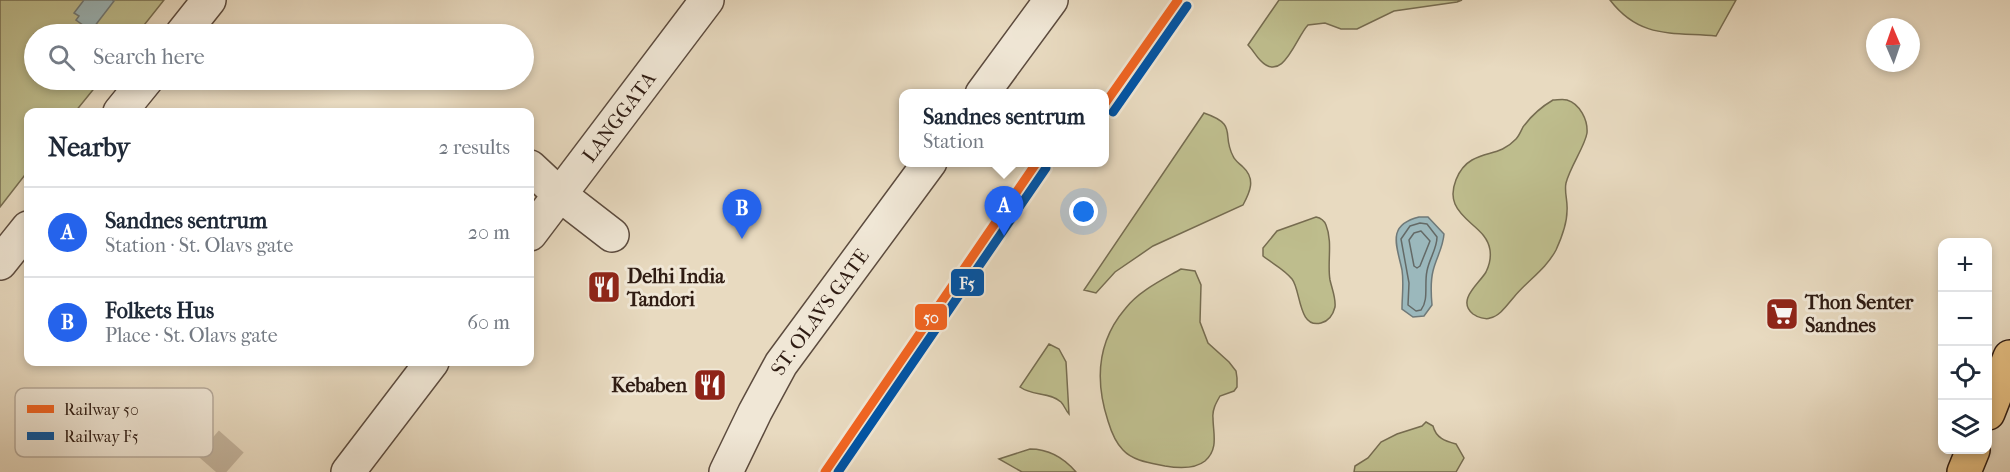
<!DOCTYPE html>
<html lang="en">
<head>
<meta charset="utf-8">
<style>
  :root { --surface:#fff; --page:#f2f2f3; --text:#1f2937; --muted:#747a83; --line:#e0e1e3; --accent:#2563eb }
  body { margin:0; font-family:"IM FELL French Canon",serif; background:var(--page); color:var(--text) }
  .controls { position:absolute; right:18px; bottom:18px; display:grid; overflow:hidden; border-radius:12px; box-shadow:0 3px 9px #0003 }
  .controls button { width:54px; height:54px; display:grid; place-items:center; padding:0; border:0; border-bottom:2px solid var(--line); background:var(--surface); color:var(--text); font:30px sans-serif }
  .compass { position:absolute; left:1866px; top:18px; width:54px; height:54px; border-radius:50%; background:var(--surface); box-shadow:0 3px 9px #0003; rotate:358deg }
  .you { position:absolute; left:1084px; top:212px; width:21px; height:21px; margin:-15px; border:4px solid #fff; border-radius:50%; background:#1a73e8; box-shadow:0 0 0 9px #1a73e833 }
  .badge { display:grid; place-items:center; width:39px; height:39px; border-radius:50%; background:var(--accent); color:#fff; font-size:20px; font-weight:700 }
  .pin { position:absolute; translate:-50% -50px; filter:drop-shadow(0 2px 3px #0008) }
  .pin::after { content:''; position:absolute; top:32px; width:21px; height:18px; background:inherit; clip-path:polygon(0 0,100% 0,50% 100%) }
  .popup { position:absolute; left:899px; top:89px; width:210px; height:78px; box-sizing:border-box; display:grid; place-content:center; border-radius:12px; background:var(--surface); filter:drop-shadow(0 2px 4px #0005); font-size:20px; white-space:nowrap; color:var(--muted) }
  .popup b { font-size:22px; color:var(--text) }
  .popup::after { content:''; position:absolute; left:50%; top:100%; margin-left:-12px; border:12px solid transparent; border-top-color:var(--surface) }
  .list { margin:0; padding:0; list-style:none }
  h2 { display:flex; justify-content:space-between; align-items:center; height:78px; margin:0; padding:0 24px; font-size:26px }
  h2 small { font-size:20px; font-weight:400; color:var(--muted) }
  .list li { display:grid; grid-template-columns:39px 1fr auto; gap:18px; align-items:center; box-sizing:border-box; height:90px; padding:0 24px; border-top:2px solid var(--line) }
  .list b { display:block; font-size:22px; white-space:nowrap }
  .list p { margin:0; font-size:20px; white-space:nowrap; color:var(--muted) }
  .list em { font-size:20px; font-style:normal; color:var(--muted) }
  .icon { flex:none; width:33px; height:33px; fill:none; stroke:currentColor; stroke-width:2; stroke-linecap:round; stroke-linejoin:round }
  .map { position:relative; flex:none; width:2010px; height:472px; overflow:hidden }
  .search { position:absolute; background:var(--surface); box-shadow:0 3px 9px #0003; left:24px; top:24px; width:510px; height:66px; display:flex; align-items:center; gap:15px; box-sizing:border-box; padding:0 21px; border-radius:33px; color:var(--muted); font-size:22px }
  .panel { position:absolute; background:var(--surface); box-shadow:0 3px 9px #0003; left:24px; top:108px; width:510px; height:258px; border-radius:12px }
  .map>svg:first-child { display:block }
</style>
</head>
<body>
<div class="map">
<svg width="2010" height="472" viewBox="0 0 2010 472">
  <rect width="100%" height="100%" fill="#e8dac0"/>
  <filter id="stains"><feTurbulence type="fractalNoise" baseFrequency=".00333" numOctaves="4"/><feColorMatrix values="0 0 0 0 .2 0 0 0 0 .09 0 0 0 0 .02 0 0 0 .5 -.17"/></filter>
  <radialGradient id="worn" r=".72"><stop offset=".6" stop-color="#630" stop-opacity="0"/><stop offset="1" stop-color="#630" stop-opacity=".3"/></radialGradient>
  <!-- green -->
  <path fill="#bebd8d" stroke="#766c50" stroke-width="1.5" d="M 0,0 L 164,0 L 137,34 L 34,34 L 34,80 L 101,80 L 75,112 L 28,112 L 28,171 L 0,207 Z
    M 1279,0 L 1462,0 L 1457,2 L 1394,11 L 1357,29 L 1341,29 L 1325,23 L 1308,25 C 1296,37 1283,85 1260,60 C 1256,56 1253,50 1248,45 Z
    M 1610,0 L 1736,0 L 1716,36 C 1672,32 1640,39 1610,0 Z
    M 1553,100 C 1557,100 1563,99 1567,100 C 1580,104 1588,120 1587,133 C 1585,146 1570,167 1566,183 C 1564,192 1568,201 1567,211 C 1567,223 1561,239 1556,250 C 1546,269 1527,281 1514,297 C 1507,305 1500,316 1490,318 C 1486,320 1477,317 1473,314 C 1456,300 1479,284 1486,272 C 1489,266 1491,257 1490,250 C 1487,229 1463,223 1455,204 C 1449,190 1458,168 1472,160 C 1487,151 1501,155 1516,139 C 1519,136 1521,131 1523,127 C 1531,116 1541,107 1553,100 Z
    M 1204,113 C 1239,125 1221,134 1233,156 C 1235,161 1239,163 1243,167 C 1256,179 1250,192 1243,205 L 1153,246 L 1115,272 L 1096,293 L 1084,290 Z
    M 1316,217 C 1321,218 1324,220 1326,225 C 1333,242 1327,263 1330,280 C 1332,289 1336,298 1335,307 C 1333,315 1329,321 1321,323 C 1298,329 1301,290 1292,279 C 1284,269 1273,264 1263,256 L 1263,248 L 1277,231 Z
    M 1181,269 L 1195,271 L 1201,285 L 1200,322 L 1208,343 L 1229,362 L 1236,371 L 1237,378 L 1237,387 L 1234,391 L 1220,396 C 1216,403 1212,410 1213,418 C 1213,433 1219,449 1205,461 C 1195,469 1177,468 1165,466 C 1151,463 1133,461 1123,450 C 1116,443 1111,431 1108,421 C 1095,381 1097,342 1125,309 C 1139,291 1162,280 1181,269 Z
    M 1049,344 L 1059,349 L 1066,362 L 1069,414 C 1066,411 1064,405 1061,402 C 1050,392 1032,396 1020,387 Z
    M 1426,422 L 1433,426 C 1436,438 1445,441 1456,444 L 1464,458 L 1456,472 L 1354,472 L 1355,466 L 1368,458 L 1381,442 L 1397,434 L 1422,426 Z
    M 1030,449 C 1049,449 1064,458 1076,472 L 1022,472 L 999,459 Z"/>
  <!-- water -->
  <path fill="#9bb8bc" stroke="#6f7978" stroke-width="1.5" d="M 84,0 L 112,0 L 114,1 L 94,27 L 90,25 L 87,28 L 76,20 L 79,16 L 74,13 Z
    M 1419,217 L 1428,217 L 1444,234 C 1443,248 1436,258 1433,271 C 1430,283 1431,294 1432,305 L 1424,316 L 1413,317 L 1402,309 C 1402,296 1404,283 1402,270 C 1397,246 1386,225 1419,217 Z"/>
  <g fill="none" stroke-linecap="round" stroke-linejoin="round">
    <!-- shore -->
    <path stroke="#646a67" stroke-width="1.5" d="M 1420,223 L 1427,224 L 1437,237 C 1437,249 1429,259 1427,271 C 1424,284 1429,300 1421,310 L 1416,311 L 1408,305 L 1409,283 L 1401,239 L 1410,226 Z
      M 1421,231 L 1430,241 L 1420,266 L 1417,268 L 1414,266 L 1409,240 L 1414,233 Z"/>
    <!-- minor-tunnel -->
    <path stroke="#c3b49d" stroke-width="33" stroke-dasharray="33 16" stroke-linecap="butt" d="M 208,443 L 241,472"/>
    <defs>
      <g id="minor">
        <path d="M 182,34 L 209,0"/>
        <path d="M 982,94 L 1051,0"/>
        <path d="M 120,112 L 146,80"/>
        <path d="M 530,167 L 559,194 L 612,235"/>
        <path id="s1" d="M 530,234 L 707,0"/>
        <path d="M 0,263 L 28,228"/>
        <path d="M 348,472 L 432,362"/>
        <path id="s2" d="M 726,472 L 755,412 L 781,364 L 930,162"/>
      </g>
      <path id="major" d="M 1988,413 L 2010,357
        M 1964,472 L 1973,450"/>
    </defs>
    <!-- minor casing -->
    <use href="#minor" stroke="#5c4b3e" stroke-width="36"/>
    <!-- major casing -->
    <use href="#major" stroke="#2e1b12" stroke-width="36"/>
    <!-- minor -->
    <use href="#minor" stroke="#f0e7d6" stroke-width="33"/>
    <!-- major -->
    <use href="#major" stroke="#e4bd80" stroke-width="33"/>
    <defs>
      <path id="rail-1" d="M 1104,105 L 1178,0
        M 825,472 L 1037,162"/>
      <path id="rail-2" d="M 1113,112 L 1187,6
        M 838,472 L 1046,168"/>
    </defs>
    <!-- rail-1 casing -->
    <use href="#rail-1" stroke="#f0e7d6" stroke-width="14"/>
    <!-- rail-2 casing -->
    <use href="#rail-2" stroke="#f0e7d6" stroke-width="14"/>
    <!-- rail-1 -->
    <use href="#rail-1" stroke="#f26522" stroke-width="9"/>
    <!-- rail-2 -->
    <use href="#rail-2" stroke="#0054a6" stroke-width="9"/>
  </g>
  <!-- icons -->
  <defs>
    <symbol id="restaurant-square" viewBox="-11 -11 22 22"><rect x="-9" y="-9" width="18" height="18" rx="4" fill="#8f2418" stroke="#f0e7d6"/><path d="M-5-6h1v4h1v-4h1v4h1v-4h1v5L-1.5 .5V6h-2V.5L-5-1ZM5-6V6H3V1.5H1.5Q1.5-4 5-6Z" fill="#fff"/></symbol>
    <symbol id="supermarket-square" viewBox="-11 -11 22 22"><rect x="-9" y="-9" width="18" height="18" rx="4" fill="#8f2418" stroke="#f0e7d6"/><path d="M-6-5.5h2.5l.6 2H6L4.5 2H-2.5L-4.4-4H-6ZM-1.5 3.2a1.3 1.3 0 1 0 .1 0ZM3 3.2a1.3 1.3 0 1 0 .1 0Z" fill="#fff"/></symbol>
  </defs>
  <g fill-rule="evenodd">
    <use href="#restaurant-square" x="585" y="268" width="38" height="38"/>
    <use href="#supermarket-square" x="1763" y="295" width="38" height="38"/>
    <use href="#restaurant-square" x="691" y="366" width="38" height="38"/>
  </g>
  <g text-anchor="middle" stroke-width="6" stroke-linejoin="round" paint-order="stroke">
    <!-- street labels -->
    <g font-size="20" fill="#2e1b12" stroke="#f0e7d6">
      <text dy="7" stroke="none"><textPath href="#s1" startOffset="147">LANGGATA</textPath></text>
      <text dy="7" stroke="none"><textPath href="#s2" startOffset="186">ST. OLAVS GATE</textPath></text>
    </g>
    <!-- poi labels -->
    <g font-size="20" font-weight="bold" fill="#2e1b12" stroke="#f0e7d6" text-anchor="start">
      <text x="627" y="283">Delhi India<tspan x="627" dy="23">Tandori</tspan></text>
      <text x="1805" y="309">Thon Senter<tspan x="1805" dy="23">Sandnes</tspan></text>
      <text x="687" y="392" text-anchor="end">Kebaben</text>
    </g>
  </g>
  <!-- legend -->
  <rect x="15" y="388" width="198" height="69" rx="9" fill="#f0e7d6" stroke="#b6aa9b" stroke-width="1.5"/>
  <rect x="27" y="405" width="27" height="8" fill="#f26522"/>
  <rect x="27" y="432" width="27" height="8" fill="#0054a6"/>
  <g font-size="16" fill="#2e1b12">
    <text x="64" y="415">Railway 50</text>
    <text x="64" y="442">Railway F5</text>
  </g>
  <g stroke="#f0e7d6" stroke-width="2">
    <rect x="950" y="268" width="35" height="29" rx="6" fill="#0054a6"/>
    <rect x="914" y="303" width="34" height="28" rx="6" fill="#f26522"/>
  </g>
  <g font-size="16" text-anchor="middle" font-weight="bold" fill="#fff">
    <text x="967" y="289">F5</text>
    <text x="931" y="323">50</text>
  </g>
  <rect width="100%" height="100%" filter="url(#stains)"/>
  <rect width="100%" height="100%" fill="url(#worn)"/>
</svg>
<div class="controls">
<button>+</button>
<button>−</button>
<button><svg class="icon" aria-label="locate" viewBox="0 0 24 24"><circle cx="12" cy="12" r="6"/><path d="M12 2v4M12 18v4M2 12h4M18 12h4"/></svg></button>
<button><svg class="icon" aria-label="layers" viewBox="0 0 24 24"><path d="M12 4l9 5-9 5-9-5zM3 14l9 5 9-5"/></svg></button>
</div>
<svg class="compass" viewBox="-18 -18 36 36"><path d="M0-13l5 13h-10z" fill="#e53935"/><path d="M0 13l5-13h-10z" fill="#747a83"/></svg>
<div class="you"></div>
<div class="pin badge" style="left:1004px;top:236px">A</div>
<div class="popup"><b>Sandnes sentrum</b>Station</div>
<div class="pin badge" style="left:742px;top:239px">B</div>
<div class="search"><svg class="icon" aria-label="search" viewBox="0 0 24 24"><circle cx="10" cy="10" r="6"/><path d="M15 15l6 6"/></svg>Search here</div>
<section class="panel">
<h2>Nearby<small>2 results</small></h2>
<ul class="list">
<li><span class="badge">A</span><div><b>Sandnes sentrum</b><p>Station · St. Olavs gate</p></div><em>20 m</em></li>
<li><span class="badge">B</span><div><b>Folkets Hus</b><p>Place · St. Olavs gate</p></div><em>60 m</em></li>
</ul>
</section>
</div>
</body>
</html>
